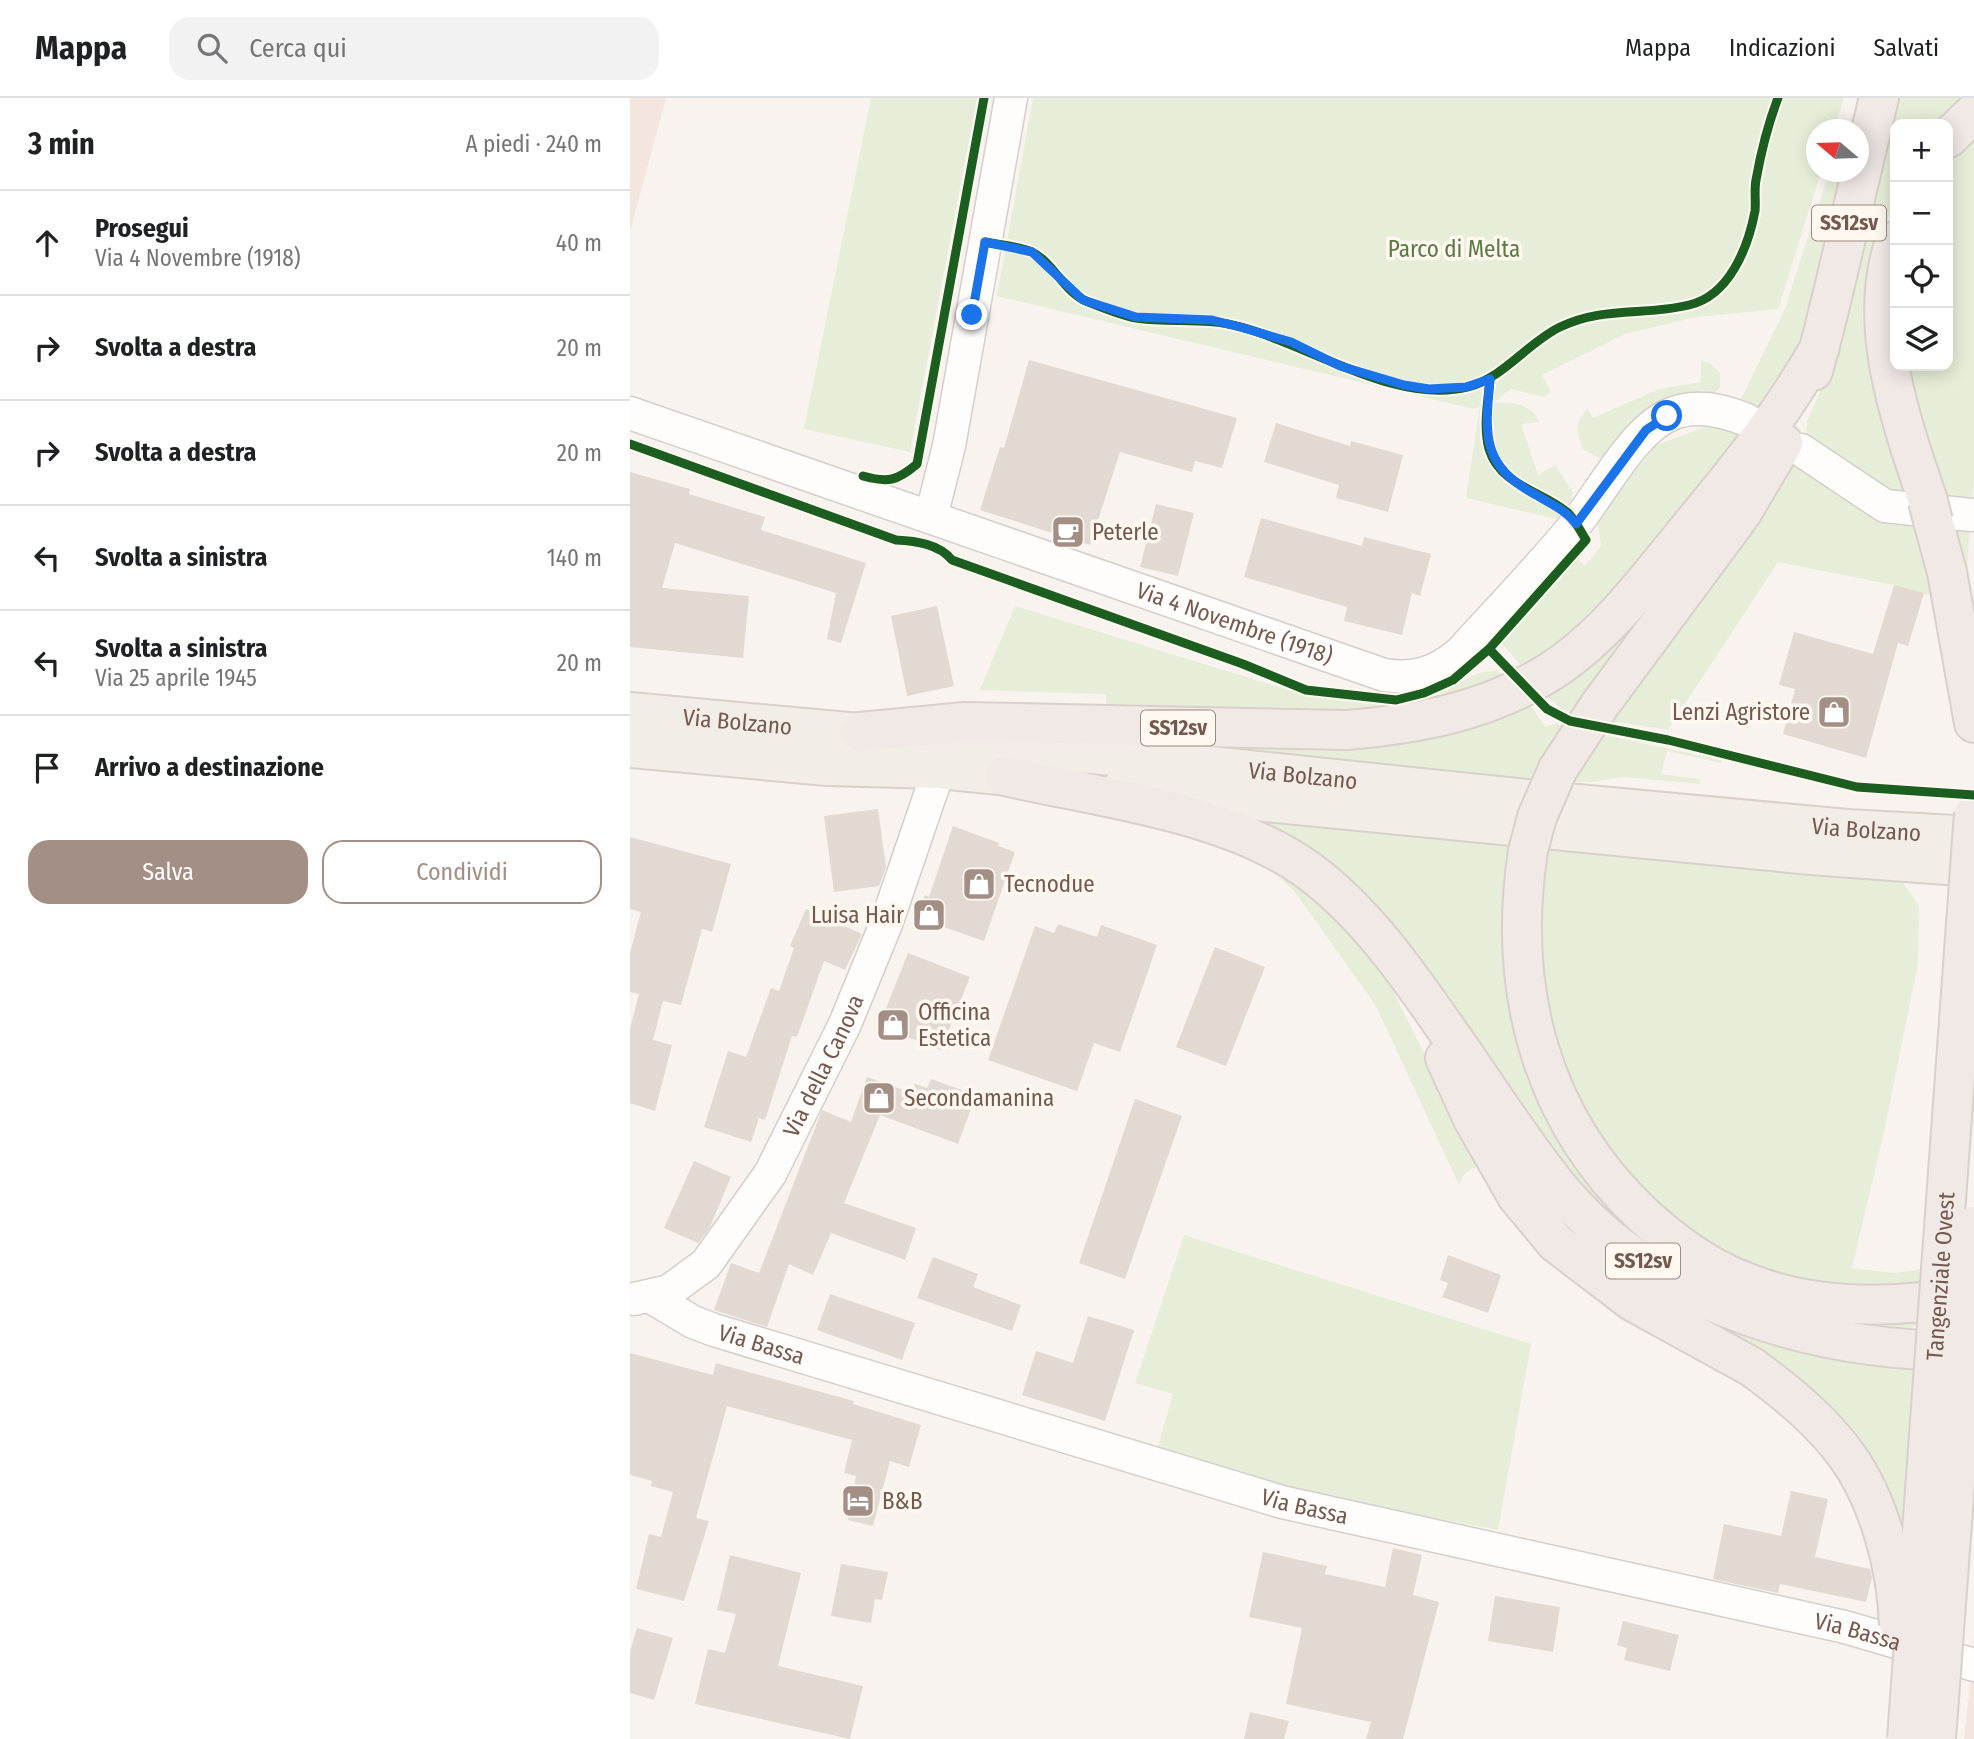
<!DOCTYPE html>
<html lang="it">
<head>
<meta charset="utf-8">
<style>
  :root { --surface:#fff; --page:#f2f2f2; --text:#202124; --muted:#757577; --line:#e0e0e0; --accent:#a38f86 }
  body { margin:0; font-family:"Fira Sans Condensed",sans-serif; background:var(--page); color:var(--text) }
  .controls { position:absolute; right:21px; top:21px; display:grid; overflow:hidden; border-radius:14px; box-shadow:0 4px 18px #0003 }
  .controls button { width:63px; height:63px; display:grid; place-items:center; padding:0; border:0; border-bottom:2px solid var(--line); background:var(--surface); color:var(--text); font:35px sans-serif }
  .compass { position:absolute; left:1176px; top:21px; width:63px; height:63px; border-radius:50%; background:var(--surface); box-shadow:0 4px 18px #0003; rotate:289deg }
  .stop { position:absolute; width:21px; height:21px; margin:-16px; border:5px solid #1a73e8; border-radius:50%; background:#fff }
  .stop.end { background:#1a73e8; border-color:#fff; box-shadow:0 2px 7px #0008 }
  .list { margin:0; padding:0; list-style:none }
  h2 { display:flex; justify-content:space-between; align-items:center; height:91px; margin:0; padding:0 28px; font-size:30px }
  h2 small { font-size:23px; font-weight:400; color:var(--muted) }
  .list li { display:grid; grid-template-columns:46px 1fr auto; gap:21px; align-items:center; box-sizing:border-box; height:105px; padding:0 28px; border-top:2px solid var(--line) }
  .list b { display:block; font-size:26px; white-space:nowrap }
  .list p { margin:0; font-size:23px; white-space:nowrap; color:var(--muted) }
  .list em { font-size:23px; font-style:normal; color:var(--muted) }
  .actions { display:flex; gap:14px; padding:21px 28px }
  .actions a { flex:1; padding:16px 0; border:2px solid var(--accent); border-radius:21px; text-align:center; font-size:24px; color:var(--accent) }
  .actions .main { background:var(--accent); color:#fff }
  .icon { flex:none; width:38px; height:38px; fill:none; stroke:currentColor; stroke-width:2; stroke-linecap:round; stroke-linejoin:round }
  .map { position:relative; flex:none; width:1344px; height:1641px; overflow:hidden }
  header { display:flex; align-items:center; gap:42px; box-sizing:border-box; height:98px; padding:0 35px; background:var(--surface); border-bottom:2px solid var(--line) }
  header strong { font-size:33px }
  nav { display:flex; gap:38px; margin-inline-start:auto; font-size:24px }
  .search { width:490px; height:63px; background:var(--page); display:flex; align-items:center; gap:18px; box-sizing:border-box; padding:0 24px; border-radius:21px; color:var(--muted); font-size:26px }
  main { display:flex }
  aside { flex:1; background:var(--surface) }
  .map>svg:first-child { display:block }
</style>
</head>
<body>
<header>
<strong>Mappa</strong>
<div class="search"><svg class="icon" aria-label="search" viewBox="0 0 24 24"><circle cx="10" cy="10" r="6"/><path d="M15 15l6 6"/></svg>Cerca qui</div>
<nav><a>Mappa</a><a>Indicazioni</a><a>Salvati</a></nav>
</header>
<main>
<aside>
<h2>3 min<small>A piedi · 240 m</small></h2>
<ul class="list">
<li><svg class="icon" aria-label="ahead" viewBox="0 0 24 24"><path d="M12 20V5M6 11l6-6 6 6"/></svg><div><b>Prosegui</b><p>Via 4 Novembre (1918)</p></div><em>40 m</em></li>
<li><svg class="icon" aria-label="right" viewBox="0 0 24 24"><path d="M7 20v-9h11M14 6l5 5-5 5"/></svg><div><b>Svolta a destra</b></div><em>20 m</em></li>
<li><svg class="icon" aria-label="right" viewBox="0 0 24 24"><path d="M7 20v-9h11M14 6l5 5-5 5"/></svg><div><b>Svolta a destra</b></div><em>20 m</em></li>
<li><svg class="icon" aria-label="left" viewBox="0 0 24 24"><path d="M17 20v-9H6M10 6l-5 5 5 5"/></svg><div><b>Svolta a sinistra</b></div><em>140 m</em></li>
<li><svg class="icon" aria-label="left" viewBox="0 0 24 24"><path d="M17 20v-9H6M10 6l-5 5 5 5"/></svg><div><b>Svolta a sinistra</b><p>Via 25 aprile 1945</p></div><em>20 m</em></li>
<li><svg class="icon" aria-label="arrive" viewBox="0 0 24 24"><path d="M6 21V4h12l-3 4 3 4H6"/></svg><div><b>Arrivo a destinazione</b></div></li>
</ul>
<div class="actions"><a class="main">Salva</a><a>Condividi</a></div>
</aside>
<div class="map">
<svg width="1344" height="1641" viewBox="0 0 1344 1641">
  <rect width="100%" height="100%" fill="#f8f3ee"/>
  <!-- commercial -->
  <path fill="#f5e5df" d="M 0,0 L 36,0 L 0,134 Z
    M 1344,1537 L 1344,1641 L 1334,1641 L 1341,1579 Z"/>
  <!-- green -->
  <path fill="#e6eed9" d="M 241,0 L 347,0 L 280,354 L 174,331 Z
    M 403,0 L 1214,0 L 1204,31 L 1186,32 L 1186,74 L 1191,74 L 1148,211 L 1066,219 L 995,236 L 912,277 L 921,294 L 914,299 L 881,291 L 863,305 C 880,304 901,304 909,324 L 891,326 L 908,377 L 925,367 L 943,394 L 940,409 L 891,382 L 867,355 L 861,306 L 852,308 C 853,314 851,322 851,329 C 852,360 871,386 898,400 C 913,408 924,409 936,422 L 931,422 L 836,400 L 850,308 L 844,311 L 367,198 Z
    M 1263,0 L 1339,0 L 1310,26 L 1265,26 L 1265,98 L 1247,155 L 1282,402 L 1259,394 L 1176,345 L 1177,323 L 1195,282 Z
    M 1344,27 L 1344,381 L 1342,407 L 1314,405 L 1274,268 L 1318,268 L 1318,56 Z
    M 1199,74 L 1216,74 L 1182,219 L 1157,278 L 984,495 L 946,533 L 893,570 L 871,544 L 947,460 L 955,468 L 971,448 L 967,419 L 1027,347 L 1081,327 L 1110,303 L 1155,211 Z
    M 1071,263 L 1080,265 L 1090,275 L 1090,290 L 1081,298 L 979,358 L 969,360 L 953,351 C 946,335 944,324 958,311 L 963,320 L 1029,291 L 1071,284 Z
    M 1160,356 L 1222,406 L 1288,422 L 1309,500 L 1264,487 L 1148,464 L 1038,632 L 975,622 Z
    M 1119,378 L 945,615 L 931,611 L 914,594 Z
    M 1318,424 L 1340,427 L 1336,493 Z
    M 385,508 L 671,596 L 771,607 L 797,601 L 849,575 L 867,572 L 875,580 L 834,598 L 754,616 L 476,614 L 476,596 L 350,592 Z
    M 895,600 L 916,629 L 926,625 L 936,630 L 905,685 L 476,645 Z
    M 965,635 L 1092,662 L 1091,665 L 1037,653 L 1031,676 L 1070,681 L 1070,686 L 994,679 L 962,684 L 937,684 Z
    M 622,719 L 886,744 L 877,886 L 1032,1147 L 1290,1218 L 1290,1225 L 1267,1238 L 1048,1171 L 965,1105 Z
    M 914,747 L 1270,780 L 1289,808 L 1288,865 L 1254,1034 L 1222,1170 L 1265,1175 L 1293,1171 L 1292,1191 L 1216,1191 L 1147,1176 L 1119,1166 L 1094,1154 L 1043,1122 L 962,1039 L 904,892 Z
    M 610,754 L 677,787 L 748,863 L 808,983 L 856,1068 C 840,1069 835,1072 829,1087 L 746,908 L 665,794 L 644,774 Z
    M 907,1096 L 1287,1265 L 1272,1446 L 1088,1233 L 949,1140 Z
    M 554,1137 L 901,1246 L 868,1432 L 655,1391 L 527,1352 L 543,1296 L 505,1285 Z"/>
  <!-- building -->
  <path fill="#e2d9d3" d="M 399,262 L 607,320 L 592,370 L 565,363 L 562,374 L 490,354 L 460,447 L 350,412 L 370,349 L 374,350 Z
    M 646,325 L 720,348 L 721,343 L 773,357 L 758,414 L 706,400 L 709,387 L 634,364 Z
    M 0,374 L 60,391 L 59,396 L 135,419 L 131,432 L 236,465 L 211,545 L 197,541 L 206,495 L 45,445 L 32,490 L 119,498 L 113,560 L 0,549 Z
    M 526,406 L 564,415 L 548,478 L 510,469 Z
    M 631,420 L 732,448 L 734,439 L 801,456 L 790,498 L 782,495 L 772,537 L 714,523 L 717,509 L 614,479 Z
    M 1264,487 L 1294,495 L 1278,548 L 1268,545 L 1236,660 L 1153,636 L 1165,591 L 1149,587 L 1164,534 L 1243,556 Z
    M 307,508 L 324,588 L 277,598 L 261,518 Z
    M 248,711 L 256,769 L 249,788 L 204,794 L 194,718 Z
    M 323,728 L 369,745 L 368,748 L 385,754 L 354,843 L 287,820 L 295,797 L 299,799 Z
    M 0,739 L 101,766 L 82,834 L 72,831 L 51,907 L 33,903 L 23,942 L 42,947 L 25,1013 L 0,1005 L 0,930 L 9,896 L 0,894 L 0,855 L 11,814 L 0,811 Z
    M 176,811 L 232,836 L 215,872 L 194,863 L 167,939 L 162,938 L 135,1022 L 129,1020 L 121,1044 L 74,1029 L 98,953 L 116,959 L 141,890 L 149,893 L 164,850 L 160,848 Z
    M 428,826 L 467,839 L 471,827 L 527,847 L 490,954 L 464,945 L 447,993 L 358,962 L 405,828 L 424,835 Z
    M 585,849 L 635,869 L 596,968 L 546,949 Z
    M 278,855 L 340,879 L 311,952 L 249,928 Z
    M 237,979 L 282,995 L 285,986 L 297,990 L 301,981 L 346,997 L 328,1046 L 250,1017 L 214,1105 L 286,1130 L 275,1162 L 201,1135 L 183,1177 L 159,1166 L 137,1229 L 84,1212 L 101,1165 L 129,1175 L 192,1012 L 221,1024 Z
    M 505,1001 L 552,1018 L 495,1181 L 449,1165 Z
    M 64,1063 L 101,1079 L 79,1131 L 68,1145 L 34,1130 Z
    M 818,1157 L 871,1177 L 858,1215 L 812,1199 L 818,1185 L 810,1182 Z
    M 303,1159 L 348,1176 L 343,1189 L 391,1207 L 382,1233 L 287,1200 Z
    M 200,1196 L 285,1225 L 272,1262 L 187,1232 Z
    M 458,1218 L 504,1232 L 475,1323 L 392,1297 L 406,1253 L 443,1265 Z
    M 0,1255 L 83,1277 L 86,1265 L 224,1303 L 223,1306 L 291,1327 L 279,1369 L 260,1363 L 243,1428 L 218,1422 L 226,1378 L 214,1375 L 222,1342 L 97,1308 L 66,1420 L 79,1423 L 54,1503 L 6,1491 L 19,1436 L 31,1439 L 43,1394 L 21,1388 L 22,1383 L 0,1377 Z
    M 1161,1393 L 1198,1401 L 1185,1459 L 1240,1471 L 1242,1479 L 1236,1504 L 1150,1486 L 1148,1495 L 1083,1481 L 1094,1426 L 1151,1438 Z
    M 763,1450 L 792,1457 L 783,1497 L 809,1504 L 773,1641 L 736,1641 L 741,1624 L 656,1606 L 672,1530 L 619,1519 L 633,1454 L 697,1468 L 695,1476 L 755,1489 Z
    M 100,1457 L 171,1475 L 148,1568 L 233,1588 L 220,1641 L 65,1606 L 78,1551 L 95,1555 L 106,1516 L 87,1512 Z
    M 211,1466 L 258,1474 L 252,1502 L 245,1501 L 241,1525 L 201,1518 Z
    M 865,1498 L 930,1509 L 923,1554 L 858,1543 Z
    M 993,1523 L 1049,1537 L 1040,1573 L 994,1562 L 997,1550 L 987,1547 Z
    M 7,1530 L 43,1540 L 24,1602 L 0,1595 L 0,1553 Z
    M 620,1614 L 659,1623 L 654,1641 L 614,1641 Z"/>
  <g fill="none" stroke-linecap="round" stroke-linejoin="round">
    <defs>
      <g id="minor">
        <path id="s1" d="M 0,315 L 754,577 C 785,582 806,575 830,555 C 869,512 909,471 945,427 C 971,395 1002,334 1039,317 C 1064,305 1092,312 1117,322"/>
        <path d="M 1171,352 L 1255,408 L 1341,417"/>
        <path d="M 301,419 L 319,348 L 381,0"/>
        <path id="s2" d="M 21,1199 L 63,1224 L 84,1232 L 652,1404 L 1215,1529 L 1344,1567"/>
        <path id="s3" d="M 4,1201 L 39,1193 L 76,1166 L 140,1076 L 215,926 L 256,826 L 309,671"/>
      </g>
      <g id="major">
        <path id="s4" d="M 0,614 L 504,660 L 926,704 L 1218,731 L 1344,738"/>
        <path d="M 0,650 L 197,668 L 309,671 L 408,681"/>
        <path d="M 492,690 L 1181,757 L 1344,769"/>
      </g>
      <path id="highway" d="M 1318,40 L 1344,15
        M 1265,143 C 1236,227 1271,323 1298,403
        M 1183,273 C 1208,183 1226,91 1249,0
        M 1303,423 L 1317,474 L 1344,625
        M 230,634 L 335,624 L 717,632 C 787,626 854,614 915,577 C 972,543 1015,484 1056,434 C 1107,372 1150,320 1190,249
        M 928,671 L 969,608 L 1111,416 L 1153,345
        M 375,678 C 471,700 599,714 679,773 C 743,820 790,894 835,958 C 865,1002 895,1048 928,1089 C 1026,1209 1189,1254 1338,1253
        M 898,753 C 877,890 910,1020 1012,1116 C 1040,1142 1072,1166 1108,1181 C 1181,1213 1265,1211 1342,1197
        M 815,960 L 843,1021 L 887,1098 L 926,1145 L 1002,1203 L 1122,1269"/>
    </defs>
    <!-- minor casing -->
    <use href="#minor" stroke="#d6ceca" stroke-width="35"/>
    <!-- major casing -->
    <use href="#major" stroke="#d9d0cb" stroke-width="42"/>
    <!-- highway casing -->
    <use href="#highway" stroke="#d9d0cb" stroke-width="42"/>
    <!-- minor -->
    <use href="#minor" stroke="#fefdfc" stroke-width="32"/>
    <!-- major -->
    <use href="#major" stroke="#f2ede7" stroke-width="38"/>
    <!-- highway -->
    <use href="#highway" stroke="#f1e9e6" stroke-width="38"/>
    <defs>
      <g id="highway-bridge">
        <path d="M 1298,403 L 1303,423"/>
        <path d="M 898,753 L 907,719 L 928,671"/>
        <path d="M 1122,1269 C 1157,1295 1191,1322 1217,1358 C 1250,1404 1267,1471 1269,1527"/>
        <path id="s5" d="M 1277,1641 L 1344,715"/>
        <path d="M 1306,1641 L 1344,1128"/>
      </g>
    </defs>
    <!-- highway-bridge casing -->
    <use href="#highway-bridge" stroke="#d9d0cb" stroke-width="42" stroke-linecap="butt"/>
    <!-- highway-bridge -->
    <use href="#highway-bridge" stroke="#f1e9e6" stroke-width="38"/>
    <defs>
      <path id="cycleway" d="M 355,144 C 369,147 388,148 402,154 C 423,164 434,194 456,203 C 471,209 490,217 506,220 C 541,225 576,219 611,229 C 680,247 765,307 838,289 C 875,279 897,245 930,229 C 974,208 1014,218 1059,207 C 1099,198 1118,150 1125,113 C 1126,103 1124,92 1126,82 C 1131,54 1138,26 1148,0
        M 0,346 L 266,442 C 286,443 309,446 322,462 L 613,566 L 676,592 L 766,602 L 794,595 L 823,582 L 859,551 L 917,611 L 940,623 L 1038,642 L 1227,689 L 1344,697
        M 233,378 C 258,385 267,383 287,366 L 354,0
        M 859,551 L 956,442 C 951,434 945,422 938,415 C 913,393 870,388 859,351 C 853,329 858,303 860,281"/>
    </defs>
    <!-- cycleway casing -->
    <use href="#cycleway" stroke="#fef8f0" stroke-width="13"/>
    <!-- cycleway -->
    <use href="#cycleway" stroke="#1b5e20" stroke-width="9"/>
  </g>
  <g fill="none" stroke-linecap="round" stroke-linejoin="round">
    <!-- route -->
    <path stroke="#1a73e8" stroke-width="9" d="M 342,217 L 355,144 L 402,154 L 453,202 L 506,219 L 582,222 L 610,229 L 661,244 L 710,268 L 774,287 L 799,291 L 836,289 L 860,281 C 855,338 851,367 906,397 C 921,406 936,412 946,426 L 1016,332 L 1037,318"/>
  </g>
  <!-- icons -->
  <defs>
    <symbol id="cafe-square" viewBox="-11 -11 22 22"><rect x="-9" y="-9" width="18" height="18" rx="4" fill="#a38f86" stroke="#fef8f0"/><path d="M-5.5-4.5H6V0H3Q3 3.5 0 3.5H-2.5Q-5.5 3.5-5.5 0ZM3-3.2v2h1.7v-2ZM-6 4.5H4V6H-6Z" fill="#fff"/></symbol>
    <symbol id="shop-square" viewBox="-11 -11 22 22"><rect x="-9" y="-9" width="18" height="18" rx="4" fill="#a38f86" stroke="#fef8f0"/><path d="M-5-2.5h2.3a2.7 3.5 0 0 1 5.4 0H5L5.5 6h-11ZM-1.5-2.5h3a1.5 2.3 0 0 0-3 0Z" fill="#fff"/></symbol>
    <symbol id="hotel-square" viewBox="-11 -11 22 22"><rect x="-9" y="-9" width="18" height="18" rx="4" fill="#a38f86" stroke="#fef8f0"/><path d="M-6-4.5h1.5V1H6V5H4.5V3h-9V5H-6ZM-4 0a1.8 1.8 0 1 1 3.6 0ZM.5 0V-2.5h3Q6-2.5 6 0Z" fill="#fff"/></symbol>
  </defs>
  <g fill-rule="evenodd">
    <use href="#cafe-square" x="419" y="415" width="38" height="38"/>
    <use href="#shop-square" x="1185" y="595" width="38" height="38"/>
    <use href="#shop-square" x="330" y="767" width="38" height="38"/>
    <use href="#shop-square" x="280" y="798" width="38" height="38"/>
    <use href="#shop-square" x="244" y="908" width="38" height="38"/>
    <use href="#shop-square" x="230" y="981" width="38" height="38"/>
    <use href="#hotel-square" x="209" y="1384" width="38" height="38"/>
  </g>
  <g text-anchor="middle" stroke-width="7" stroke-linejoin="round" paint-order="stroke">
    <!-- shield labels -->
    <g fill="#fef8f0" stroke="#9e897f" stroke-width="2">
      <rect x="1182" y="107.5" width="74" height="35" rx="5"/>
      <rect x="511" y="612.5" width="74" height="35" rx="5"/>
      <rect x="976" y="1145.5" width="74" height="35" rx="5"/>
    </g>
    <g font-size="21" font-weight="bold" fill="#75594e">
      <text x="1219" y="132">SS12sv</text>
      <text x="548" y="637">SS12sv</text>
      <text x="1013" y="1170">SS12sv</text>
    </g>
    <!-- park labels -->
    <g font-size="23" fill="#5a7a46" stroke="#fef8f0">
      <text x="824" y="159">Parco di Melta</text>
    </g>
    <!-- poi labels -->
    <g font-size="23" fill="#75594e" stroke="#fef8f0" text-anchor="start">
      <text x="462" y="442">Peterle</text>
      <text x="1180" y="622" text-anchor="end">Lenzi Agristore</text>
      <text x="374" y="794">Tecnodue</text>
      <text x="274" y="825" text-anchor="end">Luisa Hair</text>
      <text x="288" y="922">Officina<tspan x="288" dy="26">Estetica</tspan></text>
      <text x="274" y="1008">Secondamanina</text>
      <text x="252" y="1411">B&amp;B</text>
    </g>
    <!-- street labels -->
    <g font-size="23" fill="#75594e" stroke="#fef8f0">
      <text dy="8" stroke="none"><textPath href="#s1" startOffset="640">Via 4 Novembre (1918)</textPath></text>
      <text dy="8" stroke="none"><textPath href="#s4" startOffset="108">Via Bolzano</textPath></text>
      <text dy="8" stroke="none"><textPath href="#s4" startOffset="676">Via Bolzano</textPath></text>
      <text dy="8" stroke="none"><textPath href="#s4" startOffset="1242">Via Bolzano</textPath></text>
      <text dy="8" stroke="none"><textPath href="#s3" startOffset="313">Via della Canova</textPath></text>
      <text dy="8" stroke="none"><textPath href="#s5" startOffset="464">Tangenziale Ovest</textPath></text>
      <text dy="8" stroke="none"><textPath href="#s2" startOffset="121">Via Bassa</textPath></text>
      <text dy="8" stroke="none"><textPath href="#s2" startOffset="688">Via Bassa</textPath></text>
      <text dy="8" stroke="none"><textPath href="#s2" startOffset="1255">Via Bassa</textPath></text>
    </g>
  </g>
</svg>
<div class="controls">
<button>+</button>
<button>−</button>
<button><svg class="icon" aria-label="locate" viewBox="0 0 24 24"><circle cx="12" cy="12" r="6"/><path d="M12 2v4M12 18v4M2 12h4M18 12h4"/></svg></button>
<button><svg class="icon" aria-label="layers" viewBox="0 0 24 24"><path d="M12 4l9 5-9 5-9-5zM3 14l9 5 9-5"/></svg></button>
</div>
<svg class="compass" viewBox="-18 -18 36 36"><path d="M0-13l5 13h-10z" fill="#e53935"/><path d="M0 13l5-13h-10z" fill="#757577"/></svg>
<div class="stop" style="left:1037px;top:318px"></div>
<div class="stop end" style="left:342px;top:217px"></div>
</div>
</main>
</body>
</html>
